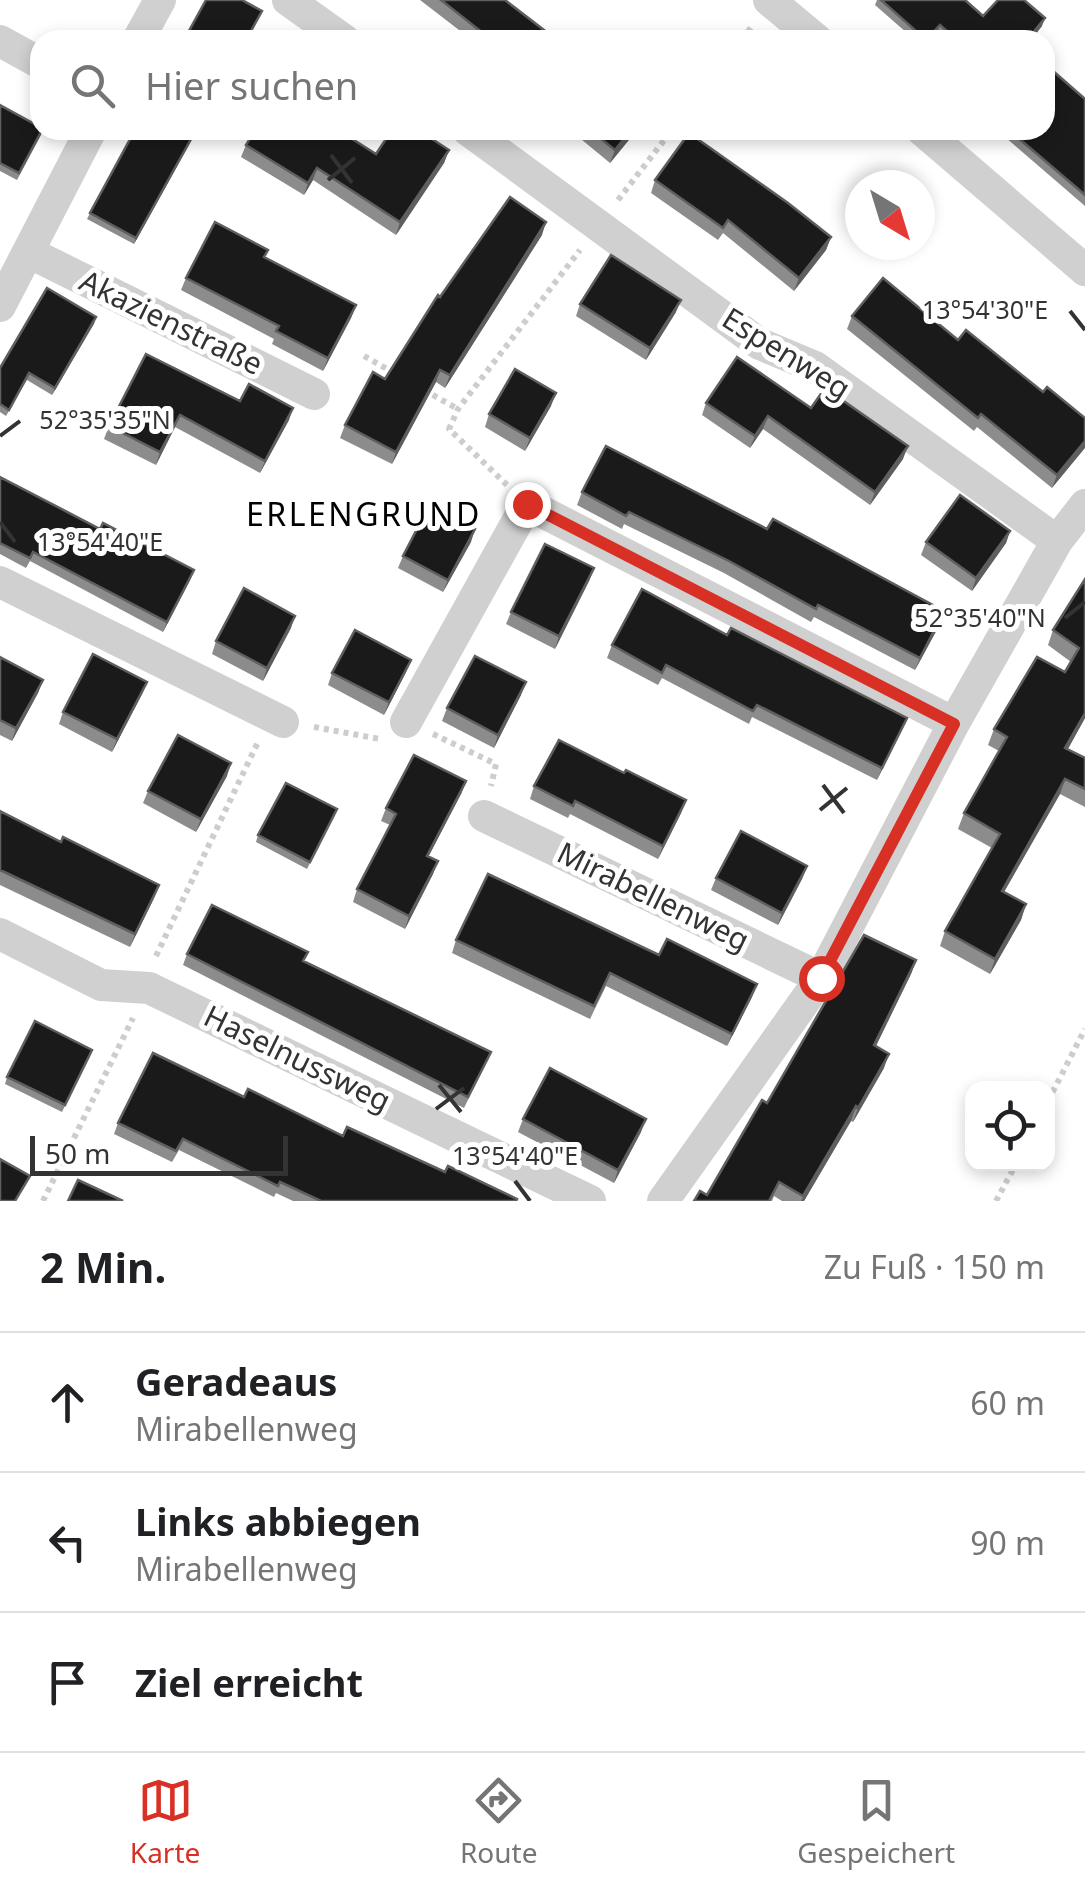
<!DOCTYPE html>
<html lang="de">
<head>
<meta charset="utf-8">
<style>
  :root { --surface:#fff; --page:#f6f6f6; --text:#202124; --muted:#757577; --line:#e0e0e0; --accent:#d93025 }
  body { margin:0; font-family:"Noto Sans",sans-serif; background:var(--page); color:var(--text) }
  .controls { position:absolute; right:30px; bottom:30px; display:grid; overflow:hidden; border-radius:20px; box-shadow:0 5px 15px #0003 }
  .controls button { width:90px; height:90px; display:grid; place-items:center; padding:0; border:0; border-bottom:2px solid var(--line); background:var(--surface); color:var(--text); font:50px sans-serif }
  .compass { position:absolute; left:845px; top:170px; width:90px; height:90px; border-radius:50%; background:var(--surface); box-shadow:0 5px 15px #0003; rotate:142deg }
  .scale { position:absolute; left:30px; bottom:25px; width:258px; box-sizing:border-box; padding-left:10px; border:5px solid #333; border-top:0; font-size:28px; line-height:35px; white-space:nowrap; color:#333; -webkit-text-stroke:8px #fff; paint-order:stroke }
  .stop { position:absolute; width:30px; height:30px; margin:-22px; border:8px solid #d93025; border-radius:50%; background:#fff }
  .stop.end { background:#d93025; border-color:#fff; box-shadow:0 2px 10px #0008 }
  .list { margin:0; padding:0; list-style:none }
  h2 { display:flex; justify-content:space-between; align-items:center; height:130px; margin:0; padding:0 40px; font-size:42px }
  h2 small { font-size:32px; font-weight:400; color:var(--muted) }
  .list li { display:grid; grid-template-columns:65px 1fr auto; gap:30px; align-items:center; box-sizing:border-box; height:140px; padding:0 40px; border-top:2px solid var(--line) }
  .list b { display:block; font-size:38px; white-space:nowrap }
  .list p { margin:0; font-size:32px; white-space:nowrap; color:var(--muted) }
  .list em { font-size:32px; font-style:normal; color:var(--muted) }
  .icon { flex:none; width:55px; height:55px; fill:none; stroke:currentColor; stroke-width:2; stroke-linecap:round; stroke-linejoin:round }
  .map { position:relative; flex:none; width:1085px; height:1201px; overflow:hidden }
  .search { position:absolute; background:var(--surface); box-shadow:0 5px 15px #0003; left:30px; right:30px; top:30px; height:110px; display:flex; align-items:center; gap:25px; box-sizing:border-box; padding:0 35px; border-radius:30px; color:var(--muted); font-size:38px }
  .sheet { height:550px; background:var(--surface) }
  nav { display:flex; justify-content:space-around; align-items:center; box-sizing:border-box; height:140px; border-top:2px solid var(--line); background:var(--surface); font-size:28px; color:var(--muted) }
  nav a { display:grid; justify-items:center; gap:5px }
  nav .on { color:var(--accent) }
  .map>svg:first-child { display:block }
</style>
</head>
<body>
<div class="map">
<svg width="1085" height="1201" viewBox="0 0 1085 1201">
  <rect width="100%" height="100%" fill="#fff"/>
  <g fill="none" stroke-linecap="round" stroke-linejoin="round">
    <!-- path -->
    <path stroke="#cdcdcd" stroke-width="6" stroke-dasharray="5 5" stroke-linecap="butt" d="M 742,40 L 752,26
      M 618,200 L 672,130
      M 364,356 L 396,374
      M 424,390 L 458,409
      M 507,485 L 449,429 L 458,409 L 580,250
      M 314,727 L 380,739
      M 433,734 L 496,764 L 491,786
      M 156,956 L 258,742
      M 1048,1101 L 1085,1029
      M 43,1201 L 133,1018
      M 996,1201 L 1016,1164"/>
    <!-- street -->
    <path stroke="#d0d0d0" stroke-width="32" d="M 288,0 L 344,40
      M 769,0 L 817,40
      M 138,40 L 160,0
      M 0,41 L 40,63
      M 468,130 L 760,344 L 815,367 L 1057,541
      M 922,130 L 1085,270
      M 28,252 L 314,394
      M 0,306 L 91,130
      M 0,582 L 283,722
      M 406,722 L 527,504 L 954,723
      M 484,816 L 821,978
      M 0,934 L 101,985 L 149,988 L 590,1201
      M 663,1201 L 821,978 L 954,723 L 1057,541 L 1085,505"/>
  </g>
  <!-- wall -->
  <path fill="#8c8c8c" d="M 420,0 L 505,0 L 557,40 L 472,40 Z
    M 877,0 L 965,0 L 983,16 L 1042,26 L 1031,40 L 945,40 L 937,33 L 930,40 L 915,40 L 875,5 Z
    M 1085,99 L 1085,206 L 997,130 L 1045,130 Z
    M 0,105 L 41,135 L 17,180 L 0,171 Z
    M 197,130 L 134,244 L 87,219 L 90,213 Z
    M 570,130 L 637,130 L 610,163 Z
    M 246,145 L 376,154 L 449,150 L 444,163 L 396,235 L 313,180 L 304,195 L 241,157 Z
    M 655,180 L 831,237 L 826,250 L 794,291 L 723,233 L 718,240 L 651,193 Z
    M 542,235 L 445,388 L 436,382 L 392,464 L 340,438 L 345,425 L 385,379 L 440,297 Z
    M 268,250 L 265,258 L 356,305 L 351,318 L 323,371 L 272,344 L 274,339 L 181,290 L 186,278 Z
    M 580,304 L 676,312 L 646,360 L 576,316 Z
    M 852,316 L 958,340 L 1085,418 L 1052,488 L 977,427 L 974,431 L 847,329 Z
    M 96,317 L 52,395 L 27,380 L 6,416 L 0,412 L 0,368 Z
    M 240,401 L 289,420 L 260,473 L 175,427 L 156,465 L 104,439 L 109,426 Z
    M 706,403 L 811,408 L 903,459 L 870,505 L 763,429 L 750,448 L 702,415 Z
    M 551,406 L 525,451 L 485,427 L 489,414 Z
    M 0,477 L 190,580 L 163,632 L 30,561 L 26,568 L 0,554 Z
    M 582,492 L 940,624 L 915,670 L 814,617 L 811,622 L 724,573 L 624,524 L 622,529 L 577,505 Z
    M 1010,531 L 1006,543 L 972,591 L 921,555 L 926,542 Z
    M 471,542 L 443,592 L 398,568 L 403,556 Z
    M 594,568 L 589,581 L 555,649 L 506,624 L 511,612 Z
    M 1085,579 L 1085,718 L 1068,749 L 1085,758 L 1085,807 L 1060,794 L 1004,892 L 1026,904 L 1021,920 L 990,974 L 940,946 L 945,931 L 992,848 L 958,829 L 964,813 L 999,751 L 988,745 L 994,729 L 1065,672 L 1071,662 L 1048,645 L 1053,630 Z
    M 291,628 L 263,681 L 212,654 L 216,641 Z
    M 727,635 L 907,718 L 877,780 L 752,717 L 749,724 L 662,678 L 658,685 L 607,658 L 612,645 Z
    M 0,657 L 43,680 L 38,693 L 12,741 L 0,735 Z
    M 406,672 L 384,715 L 328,685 L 332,673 Z
    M 147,682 L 142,694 L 112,752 L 59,724 L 63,712 Z
    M 521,695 L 494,748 L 442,721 L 447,708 Z
    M 227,776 L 196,832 L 143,803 L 148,791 Z
    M 466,781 L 461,794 L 428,857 L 433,874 L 405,929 L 353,902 L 357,889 L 390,825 L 381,821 L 386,808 Z
    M 534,786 L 681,813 L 658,859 L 570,814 L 568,818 L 530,799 Z
    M 337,809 L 307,869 L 256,842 L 258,835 Z
    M 0,811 L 61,842 L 154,898 L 130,947 L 0,885 Z
    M 807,866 L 802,879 L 778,925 L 711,890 L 716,878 Z
    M 456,940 L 752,997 L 727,1046 L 606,986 L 590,1019 L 452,953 Z
    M 187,954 L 486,1063 L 464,1108 L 183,965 Z
    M 916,960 L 911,974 L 876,1046 L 884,1068 L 853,1122 L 851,1121 L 804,1201 L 782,1201 L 774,1196 L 772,1201 L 694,1201 L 707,1195 L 767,1103 Z
    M 92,1050 L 62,1112 L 5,1084 L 7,1077 Z
    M 244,1097 L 343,1136 L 445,1172 L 516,1201 L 293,1201 L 276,1193 L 274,1197 L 179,1150 L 172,1162 L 114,1134 L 118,1123 Z
    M 523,1119 L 641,1132 L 614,1183 L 518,1132 Z"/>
  <!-- shaded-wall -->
  <path fill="#5f5f5f" d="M 1045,18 L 1042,26 L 1031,40 L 1027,40 Z
    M 940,25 L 937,33 L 930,40 L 926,40 Z
    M 196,130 L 197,130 L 134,244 L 136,238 Z
    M 631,130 L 637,130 L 610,163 L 615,150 Z
    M 449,150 L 444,163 L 396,235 L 400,222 Z
    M 317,168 L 313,180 L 304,195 L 308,183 Z
    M 546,222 L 542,235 L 445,388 L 450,375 Z
    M 831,237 L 826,250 L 794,291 L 799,278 Z
    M 681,300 L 676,312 L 646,360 L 650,348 Z
    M 356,305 L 351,318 L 323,371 L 328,358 Z
    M 96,317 L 94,324 L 52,395 L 55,388 Z
    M 440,370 L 436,382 L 392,464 L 396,452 Z
    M 556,393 L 551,406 L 525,451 L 530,438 Z
    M 293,408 L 289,420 L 260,473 L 265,461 Z
    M 180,415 L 175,427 L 156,465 L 160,452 Z
    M 768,416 L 763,429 L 750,448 L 755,436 Z
    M 1085,441 L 1085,448 L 1052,488 L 1057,475 Z
    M 908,446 L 903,459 L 870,505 L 875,492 Z
    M 475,529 L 471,542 L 443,592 L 448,580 Z
    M 1010,531 L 1006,543 L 972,591 L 976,578 Z
    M 594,568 L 589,581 L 555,649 L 559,636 Z
    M 194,570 L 190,580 L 163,632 L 167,622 Z
    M 944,611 L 940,624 L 915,670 L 920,658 Z
    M 295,616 L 291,628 L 263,681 L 267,668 Z
    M 411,660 L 406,672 L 384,715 L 389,702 Z
    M 43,680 L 38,693 L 12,741 L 16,728 Z
    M 147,682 L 142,694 L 112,752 L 117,739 Z
    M 526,682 L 521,695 L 494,748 L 498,735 Z
    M 1085,713 L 1085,718 L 1060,763 L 1065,748 Z
    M 907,718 L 902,730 L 877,780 L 882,768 Z
    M 231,763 L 227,776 L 196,832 L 201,819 Z
    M 1065,779 L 1060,794 L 996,906 L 1002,891 Z
    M 466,781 L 461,794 L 422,869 L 427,856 Z
    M 686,800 L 681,813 L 658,859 L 663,846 Z
    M 438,861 L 433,874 L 405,929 L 409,916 Z
    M 807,866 L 802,879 L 778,925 L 782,913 Z
    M 159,885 L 154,898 L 130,947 L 135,934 Z
    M 1026,904 L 1021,920 L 990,974 L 995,959 Z
    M 916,960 L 911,974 L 869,1060 L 874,1045 Z
    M 757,984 L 752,997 L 727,1046 L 732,1034 Z
    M 889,1054 L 884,1068 L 853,1122 L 858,1108 Z
    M 856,1106 L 851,1121 L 804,1201 L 801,1201 Z
    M 646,1119 L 641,1132 L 614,1183 L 618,1170 Z"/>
  <!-- building -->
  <path fill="#1a1a1a" stroke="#5f5f5f" stroke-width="2.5" d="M 206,0 L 242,0 L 262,11 L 246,40 L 184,40 Z
    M 441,0 L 505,0 L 557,40 L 479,40 L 484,34 Z
    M 881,0 L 965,0 L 983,16 L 998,0 L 1024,0 L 1045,18 L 1027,40 L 957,40 L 940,25 L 926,40 Z
    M 1045,64 L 1085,99 L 1085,195 L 1009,130 L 1045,130 Z
    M 0,105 L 40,127 L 40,130 L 42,130 L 19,173 L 0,163 Z
    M 135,130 L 196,130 L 136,238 L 90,213 Z
    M 255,130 L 338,130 L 376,154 L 392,130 L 418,130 L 449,150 L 400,222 L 317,168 L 308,183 L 246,145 Z
    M 590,130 L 631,130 L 615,150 Z
    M 689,133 L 788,203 L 831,237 L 799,278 L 728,220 L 723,228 L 655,180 Z
    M 510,197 L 546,222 L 450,375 L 440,370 L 396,452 L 345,425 L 373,372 L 385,379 L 438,295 L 440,297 Z
    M 215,222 L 268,250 L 264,257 L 356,305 L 328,358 L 276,331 L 279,326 L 186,278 Z
    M 611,255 L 681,300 L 650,348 L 580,304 Z
    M 883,278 L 958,340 L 966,330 L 1043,392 L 1047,387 L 1085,418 L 1085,441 L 1057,475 L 981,414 L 978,418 L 852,316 Z
    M 47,288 L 96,317 L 55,388 L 29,373 L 9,410 L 0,404 L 0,368 Z
    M 146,354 L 240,401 L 249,384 L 293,408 L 265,461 L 180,415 L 160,452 L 109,426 Z
    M 737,357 L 811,408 L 825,388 L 908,446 L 875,492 L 768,416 L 755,436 L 706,403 Z
    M 515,369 L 556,393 L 530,438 L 489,414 Z
    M 606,446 L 767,529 L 773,519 L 944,611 L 920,658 L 818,605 L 816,609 L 729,561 L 629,512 L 626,516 L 582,492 Z
    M 0,477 L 100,529 L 103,523 L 194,570 L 167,622 L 33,552 L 30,558 L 0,543 Z
    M 960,495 L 1010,531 L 976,578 L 926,542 Z
    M 430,504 L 475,529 L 448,580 L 403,556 Z
    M 545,544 L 594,568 L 559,636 L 511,612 Z
    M 1085,579 L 1085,713 L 1065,748 L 1085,758 L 1085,789 L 1065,779 L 1002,891 L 1026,904 L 995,959 L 945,931 L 1000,834 L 964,813 L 1007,737 L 994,729 L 1037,657 L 1065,672 L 1079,648 L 1053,630 Z
    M 244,588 L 295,616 L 267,668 L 216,641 Z
    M 642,589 L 727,635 L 731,628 L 907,718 L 882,768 L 757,705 L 753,711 L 666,665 L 662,673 L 612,645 Z
    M 355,630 L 411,660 L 389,702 L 332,673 Z
    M 93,654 L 147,682 L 117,739 L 63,712 Z
    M 475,656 L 526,682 L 498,735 L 447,708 Z
    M 0,657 L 43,680 L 16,728 L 0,720 Z
    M 178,735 L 231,763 L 201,819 L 148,791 Z
    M 559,740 L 624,773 L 626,770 L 686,800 L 663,846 L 575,801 L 573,806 L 534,786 Z
    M 414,755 L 466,781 L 427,856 L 438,861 L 409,916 L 357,889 L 396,814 L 386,808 Z
    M 286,783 L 337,809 L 310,862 L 258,835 Z
    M 0,811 L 61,842 L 63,837 L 159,885 L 135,934 L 0,870 Z
    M 741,831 L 807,866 L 782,913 L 716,878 Z
    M 488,874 L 659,955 L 667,939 L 757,984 L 732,1034 L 610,973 L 594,1006 L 456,940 Z
    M 212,905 L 308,952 L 303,961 L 491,1052 L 468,1097 L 187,954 Z
    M 864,935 L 916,960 L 874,1045 L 889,1054 L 858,1108 L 856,1106 L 803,1196 L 779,1182 L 769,1201 L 694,1201 L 700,1191 L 707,1195 L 762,1100 L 767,1103 Z
    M 35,1021 L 92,1050 L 65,1105 L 7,1077 Z
    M 153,1053 L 244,1097 L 248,1089 L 343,1136 L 347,1127 L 445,1172 L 448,1166 L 517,1199 L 516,1201 L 321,1201 L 280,1182 L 278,1186 L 183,1139 L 176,1151 L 118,1123 Z
    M 550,1068 L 646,1119 L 618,1170 L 523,1119 Z
    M 0,1159 L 30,1176 L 15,1201 L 0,1201 Z
    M 78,1180 L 123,1201 L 68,1201 Z"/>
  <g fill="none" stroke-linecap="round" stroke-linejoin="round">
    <!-- route -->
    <path stroke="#d93025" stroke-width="12" d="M 527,504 L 954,724 L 821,978"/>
  </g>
  <!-- ticks -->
  <path fill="none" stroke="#333" stroke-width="4" d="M 331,155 L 352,183M 328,180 L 355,158M 1070,311 L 1085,330M 0,436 L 20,421M 0,522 L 15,542M 1065,618 L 1085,602M 823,785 L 844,813M 820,810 L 847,788M 439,1085 L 461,1112M 436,1109 L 464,1088M 515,1181 L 530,1201"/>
  <g text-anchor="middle" stroke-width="10" stroke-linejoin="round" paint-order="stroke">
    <!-- street labels -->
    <g font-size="30" fill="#333" stroke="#fff">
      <text transform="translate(171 323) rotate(26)" y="10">Akazienstraße</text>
      <text transform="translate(786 354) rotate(32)" y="10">Espenweg</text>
      <text transform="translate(653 897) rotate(26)" y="10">Mirabellenweg</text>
      <text transform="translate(297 1059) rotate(26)" y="10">Haselnussweg</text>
    </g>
    <!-- neighbourhood labels -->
    <g font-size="32" letter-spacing="2.5" fill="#000" stroke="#fff">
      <text x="364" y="526">ERLENGRUND</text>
    </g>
  </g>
  <g font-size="25" text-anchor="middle" fill="#333" stroke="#fff" stroke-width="10" stroke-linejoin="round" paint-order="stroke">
    <text x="985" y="319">13°54'30"E</text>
    <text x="105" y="429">52°35'35"N</text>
    <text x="100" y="551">13°54'40"E</text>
    <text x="980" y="627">52°35'40"N</text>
    <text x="515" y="1165">13°54'40"E</text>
  </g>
</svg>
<div class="controls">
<button><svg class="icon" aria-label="locate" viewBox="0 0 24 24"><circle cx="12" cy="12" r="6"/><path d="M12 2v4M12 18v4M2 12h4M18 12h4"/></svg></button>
</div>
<svg class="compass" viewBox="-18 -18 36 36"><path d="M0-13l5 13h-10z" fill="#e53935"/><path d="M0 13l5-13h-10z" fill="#757577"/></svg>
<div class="scale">50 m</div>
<div class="stop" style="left:821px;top:978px"></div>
<div class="stop end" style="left:527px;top:504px"></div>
<div class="search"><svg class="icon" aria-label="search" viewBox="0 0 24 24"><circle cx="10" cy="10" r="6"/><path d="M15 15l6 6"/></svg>Hier suchen</div>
</div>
<section class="sheet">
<h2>2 Min.<small>Zu Fuß · 150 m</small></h2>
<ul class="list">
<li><svg class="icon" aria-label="ahead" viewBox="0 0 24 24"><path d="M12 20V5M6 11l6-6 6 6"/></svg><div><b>Geradeaus</b><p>Mirabellenweg</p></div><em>60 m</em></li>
<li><svg class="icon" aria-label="left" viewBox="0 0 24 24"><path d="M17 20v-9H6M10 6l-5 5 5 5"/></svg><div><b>Links abbiegen</b><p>Mirabellenweg</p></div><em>90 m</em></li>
<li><svg class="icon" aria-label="arrive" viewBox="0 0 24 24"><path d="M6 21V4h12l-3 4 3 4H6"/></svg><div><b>Ziel erreicht</b></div></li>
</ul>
</section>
<nav>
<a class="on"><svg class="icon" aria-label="map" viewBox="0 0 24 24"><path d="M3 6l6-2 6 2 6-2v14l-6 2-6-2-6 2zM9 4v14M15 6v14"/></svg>Karte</a>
<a><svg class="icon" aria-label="directions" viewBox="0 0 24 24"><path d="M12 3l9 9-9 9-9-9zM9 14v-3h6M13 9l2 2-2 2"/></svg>Route</a>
<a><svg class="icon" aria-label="saved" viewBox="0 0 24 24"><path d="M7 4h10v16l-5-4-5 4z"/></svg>Gespeichert</a>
</nav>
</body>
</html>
